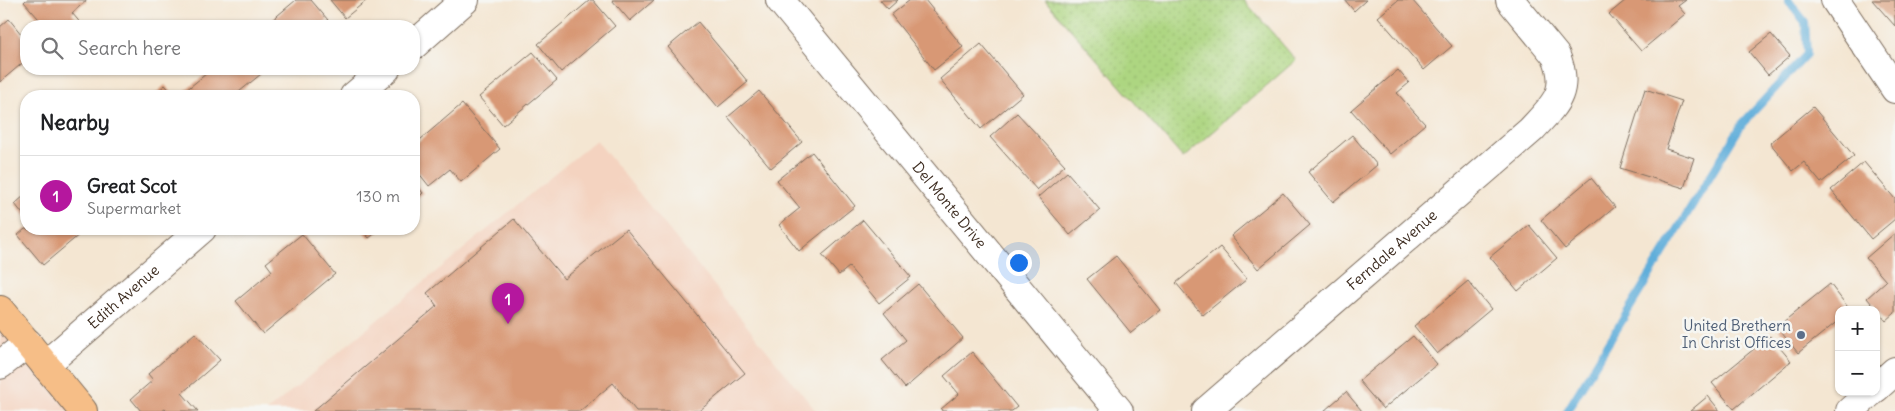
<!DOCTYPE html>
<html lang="en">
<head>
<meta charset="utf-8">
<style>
  :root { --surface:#fff; --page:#f6f6f6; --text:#202124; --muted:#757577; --line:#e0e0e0; --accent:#b5179e }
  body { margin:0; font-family:Delius,sans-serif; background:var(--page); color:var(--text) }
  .controls { position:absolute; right:15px; bottom:15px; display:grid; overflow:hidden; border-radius:10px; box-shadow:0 1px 4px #0004 }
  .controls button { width:45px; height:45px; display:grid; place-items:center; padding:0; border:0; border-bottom:1px solid var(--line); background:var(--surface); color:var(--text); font:25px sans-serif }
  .you { position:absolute; left:1018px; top:262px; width:18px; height:18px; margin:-12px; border:4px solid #fff; border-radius:50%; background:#1a73e8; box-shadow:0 0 0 8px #1a73e833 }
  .badge { display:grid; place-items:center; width:32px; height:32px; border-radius:50%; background:var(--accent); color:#fff; font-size:16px; font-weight:700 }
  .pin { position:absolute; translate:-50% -41px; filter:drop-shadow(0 1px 2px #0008) }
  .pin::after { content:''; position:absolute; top:26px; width:18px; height:15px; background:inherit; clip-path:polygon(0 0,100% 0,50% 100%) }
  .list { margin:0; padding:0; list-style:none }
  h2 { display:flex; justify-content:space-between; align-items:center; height:65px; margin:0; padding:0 20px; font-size:21px }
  h2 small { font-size:16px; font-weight:400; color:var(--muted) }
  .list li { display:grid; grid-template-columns:32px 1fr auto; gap:15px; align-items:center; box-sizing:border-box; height:80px; padding:0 20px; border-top:1px solid var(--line) }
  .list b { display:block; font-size:19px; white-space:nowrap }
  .list p { margin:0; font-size:16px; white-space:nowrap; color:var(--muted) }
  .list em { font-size:16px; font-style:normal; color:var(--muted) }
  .icon { flex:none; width:28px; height:28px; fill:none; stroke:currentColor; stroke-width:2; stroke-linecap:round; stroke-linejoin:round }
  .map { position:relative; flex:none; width:1895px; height:411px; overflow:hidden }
  .search { position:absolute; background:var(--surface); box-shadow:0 1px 4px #0004; left:20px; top:20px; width:400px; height:55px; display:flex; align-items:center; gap:12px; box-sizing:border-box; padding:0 18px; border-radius:20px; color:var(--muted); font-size:19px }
  .panel { position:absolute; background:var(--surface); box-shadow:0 1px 4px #0004; left:20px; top:90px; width:400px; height:145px; border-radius:20px }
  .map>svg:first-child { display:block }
</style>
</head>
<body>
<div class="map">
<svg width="1895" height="411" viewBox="0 0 1895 411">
  <defs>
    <pattern id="grass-dots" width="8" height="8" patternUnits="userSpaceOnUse" patternTransform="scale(1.25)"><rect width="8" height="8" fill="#add681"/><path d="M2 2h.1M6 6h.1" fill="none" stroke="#96b86f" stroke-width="1.8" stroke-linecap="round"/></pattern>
  </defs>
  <rect width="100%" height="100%" fill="#f6f6f2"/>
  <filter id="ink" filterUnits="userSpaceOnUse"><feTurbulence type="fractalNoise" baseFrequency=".02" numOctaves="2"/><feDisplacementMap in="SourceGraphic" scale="10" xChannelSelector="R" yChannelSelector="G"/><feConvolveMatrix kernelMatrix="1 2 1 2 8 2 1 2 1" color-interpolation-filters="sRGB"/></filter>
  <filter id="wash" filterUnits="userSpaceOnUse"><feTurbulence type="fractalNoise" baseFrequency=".0096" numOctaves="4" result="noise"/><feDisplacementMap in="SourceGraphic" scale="20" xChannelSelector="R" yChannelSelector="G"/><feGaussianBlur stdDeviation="1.12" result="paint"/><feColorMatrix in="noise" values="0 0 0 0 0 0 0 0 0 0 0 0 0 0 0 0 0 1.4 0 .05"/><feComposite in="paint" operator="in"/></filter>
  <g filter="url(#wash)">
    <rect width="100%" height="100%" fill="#f4e6d2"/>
    <!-- built -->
    <path fill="#f4d3c0" d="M 596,140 L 816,411 L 267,411 Z
      M 0,310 L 83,411 L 0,411 Z"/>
    <!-- grass -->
    <path fill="url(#grass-dots)" stroke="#748050" d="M 1045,0 L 1244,0 L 1296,60 L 1183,158 Z"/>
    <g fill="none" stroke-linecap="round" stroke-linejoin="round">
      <!-- stream -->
      <path stroke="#60aeda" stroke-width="8" d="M 1567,411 L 1742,124 L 1807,54 L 1805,22 L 1788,0"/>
    </g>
    <g id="blocks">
      <!-- building -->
      <path fill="#d89874" d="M 26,0 L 87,0 L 72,13 L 83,26 L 45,26 L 24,2 Z
        M 296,0 L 311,0 L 328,20 L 321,26 L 265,26 Z
        M 330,0 L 367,0 L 345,18 Z
        M 590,0 L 593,0 L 615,26 L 561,72 L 538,44 Z
        M 612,0 L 654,0 L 630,21 Z
        M 880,0 L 898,0 L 888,9 Z
        M 910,0 L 925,0 L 963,47 L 934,70 L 891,15 Z
        M 1345,0 L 1366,0 L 1354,11 Z
        M 1398,0 L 1412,0 L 1452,46 L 1424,70 L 1378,17 Z
        M 1626,0 L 1686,0 L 1678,6 L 1685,14 L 1641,51 L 1609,14 Z
        M 1872,0 L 1895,0 L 1895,26 Z
        M 9,19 L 26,40 L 26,60 L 0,82 L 0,27 Z
        M 698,22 L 748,82 L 718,107 L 668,47 Z
        M 1771,34 L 1790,56 L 1768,75 L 1749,52 Z
        M 981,44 L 1023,94 L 981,129 L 940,79 Z
        M 533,52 L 557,80 L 503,125 L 479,97 Z
        M 212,69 L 257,69 L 261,74 L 234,96 L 190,96 L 185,91 Z
        M 1398,70 L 1409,83 L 1397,93 L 1425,124 L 1390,154 L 1351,110 Z
        M 165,85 L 175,96 L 153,96 Z
        M 1645,89 L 1682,101 L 1666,149 L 1694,158 L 1684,188 L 1620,168 Z
        M 759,91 L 802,142 L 771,168 L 728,117 Z
        M 462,104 L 500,149 L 461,182 L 450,169 L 429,186 L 414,167 L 414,145 Z
        M 1813,107 L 1854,156 L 1821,183 L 1804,162 L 1793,171 L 1770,143 Z
        M 1017,113 L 1065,165 L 1037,190 L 990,137 Z
        M 1352,135 L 1377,165 L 1333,202 L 1308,172 Z
        M 812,152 L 855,206 L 799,251 L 779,225 L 800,208 L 777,180 Z
        M 1864,162 L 1895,199 L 1895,219 L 1871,239 L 1831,190 Z
        M 1067,172 L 1100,210 L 1070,235 L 1038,197 Z
        M 1591,178 L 1615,207 L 1565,249 L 1541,220 Z
        M 414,182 L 423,193 L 414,201 Z
        M 1283,193 L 1310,225 L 1258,269 L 1231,236 Z
        M 26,194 L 26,218 L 15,204 Z
        M 514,219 L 564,279 L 626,229 L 745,373 L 699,411 L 636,411 L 613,383 L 580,411 L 313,411 L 437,306 L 427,293 Z
        M 863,220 L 911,277 L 879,303 L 849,267 L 839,275 L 822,255 Z
        M 1529,225 L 1557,258 L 1518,291 L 1490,257 Z
        M 25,229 L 76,229 L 80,234 L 43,265 L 18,235 Z
        M 361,229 L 381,229 L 369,238 Z
        M 1895,233 L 1895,313 L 1886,321 L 1867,298 L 1886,281 L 1866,258 Z
        M 302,234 L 335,274 L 263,334 L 236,301 L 272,271 L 266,263 Z
        M 1220,247 L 1247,279 L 1203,315 L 1176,283 Z
        M 1116,256 L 1160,310 L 1131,333 L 1087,279 Z
        M 1468,281 L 1491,309 L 1437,354 L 1414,326 Z
        M 918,284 L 963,338 L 905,388 L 882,360 L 906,340 L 884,313 Z
        M 1830,284 L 1850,310 L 1839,310 L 1839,320 L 1798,353 L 1777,327 Z
        M 195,333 L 220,360 L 182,393 L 198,411 L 167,411 L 165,409 L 162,411 L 141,411 L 131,399 L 153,380 L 148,374 Z
        M 1413,336 L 1437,364 L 1383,409 L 1359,381 Z
        M 1770,336 L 1791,361 L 1734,409 L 1712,383 Z
        M 972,352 L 1017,407 L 1012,411 L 942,411 L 941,409 L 959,394 L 944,376 Z
        M 1346,392 L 1362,411 L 1324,411 Z
        M 1708,396 L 1720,411 L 1690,411 Z"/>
    </g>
  </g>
  <g filter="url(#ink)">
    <use href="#blocks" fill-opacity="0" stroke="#7c6c5d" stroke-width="1"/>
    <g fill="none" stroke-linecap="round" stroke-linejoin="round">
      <defs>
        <g id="minor">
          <path id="s1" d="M 780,0 L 1119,411"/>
          <path d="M 1835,0 L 1895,89"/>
          <path d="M 414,45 L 465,0"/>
          <path d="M 354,96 L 386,69"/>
          <path d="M 0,365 L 28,343"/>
          <path id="s2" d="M 45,365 L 202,229"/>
          <path d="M 1876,388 L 1895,371"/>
          <path id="s3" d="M 1206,411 L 1531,130 C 1554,105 1571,92 1556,56 L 1510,0"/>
          <path d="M 1850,411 L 1871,392"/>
        </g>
        <path id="major" d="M 0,310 L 83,411"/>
      </defs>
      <!-- minor casing -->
      <use href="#minor" stroke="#7c6c5d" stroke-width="30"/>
      <!-- major casing -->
      <use href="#major" stroke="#7c6c5d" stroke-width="30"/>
      <!-- minor -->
      <use href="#minor" stroke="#fff" stroke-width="28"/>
      <!-- major -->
      <use href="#major" stroke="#f6be87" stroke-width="28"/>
    </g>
  </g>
  <!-- markers -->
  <circle fill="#5c6f8a" stroke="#f6f6f2" stroke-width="2" cx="1801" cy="335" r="5"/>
  <g text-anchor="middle" stroke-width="5" stroke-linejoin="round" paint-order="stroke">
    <!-- street labels -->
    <g font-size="15" fill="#3b2a1e" stroke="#f6f6f2">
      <text dy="5" stroke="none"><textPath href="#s1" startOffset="266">Del Monte Drive</textPath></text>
      <text dy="5" stroke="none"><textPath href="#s3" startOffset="246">Ferndale Avenue</textPath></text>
      <text dy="5" stroke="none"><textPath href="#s2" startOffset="104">Edith Avenue</textPath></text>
    </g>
    <!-- service labels -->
    <g font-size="15" fill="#4e5e75" stroke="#f6f6f2" text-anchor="end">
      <text x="1791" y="331">United Brethern<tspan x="1791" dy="17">In Christ Offices</tspan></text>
    </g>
  </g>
</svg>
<div class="controls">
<button>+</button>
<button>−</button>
</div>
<div class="you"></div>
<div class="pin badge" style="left:508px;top:324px">1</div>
<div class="search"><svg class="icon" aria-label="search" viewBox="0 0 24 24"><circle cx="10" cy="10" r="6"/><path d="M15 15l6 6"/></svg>Search here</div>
<section class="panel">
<h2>Nearby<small></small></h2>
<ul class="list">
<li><span class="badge">1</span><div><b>Great Scot</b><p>Supermarket</p></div><em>130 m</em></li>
</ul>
</section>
</div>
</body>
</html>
